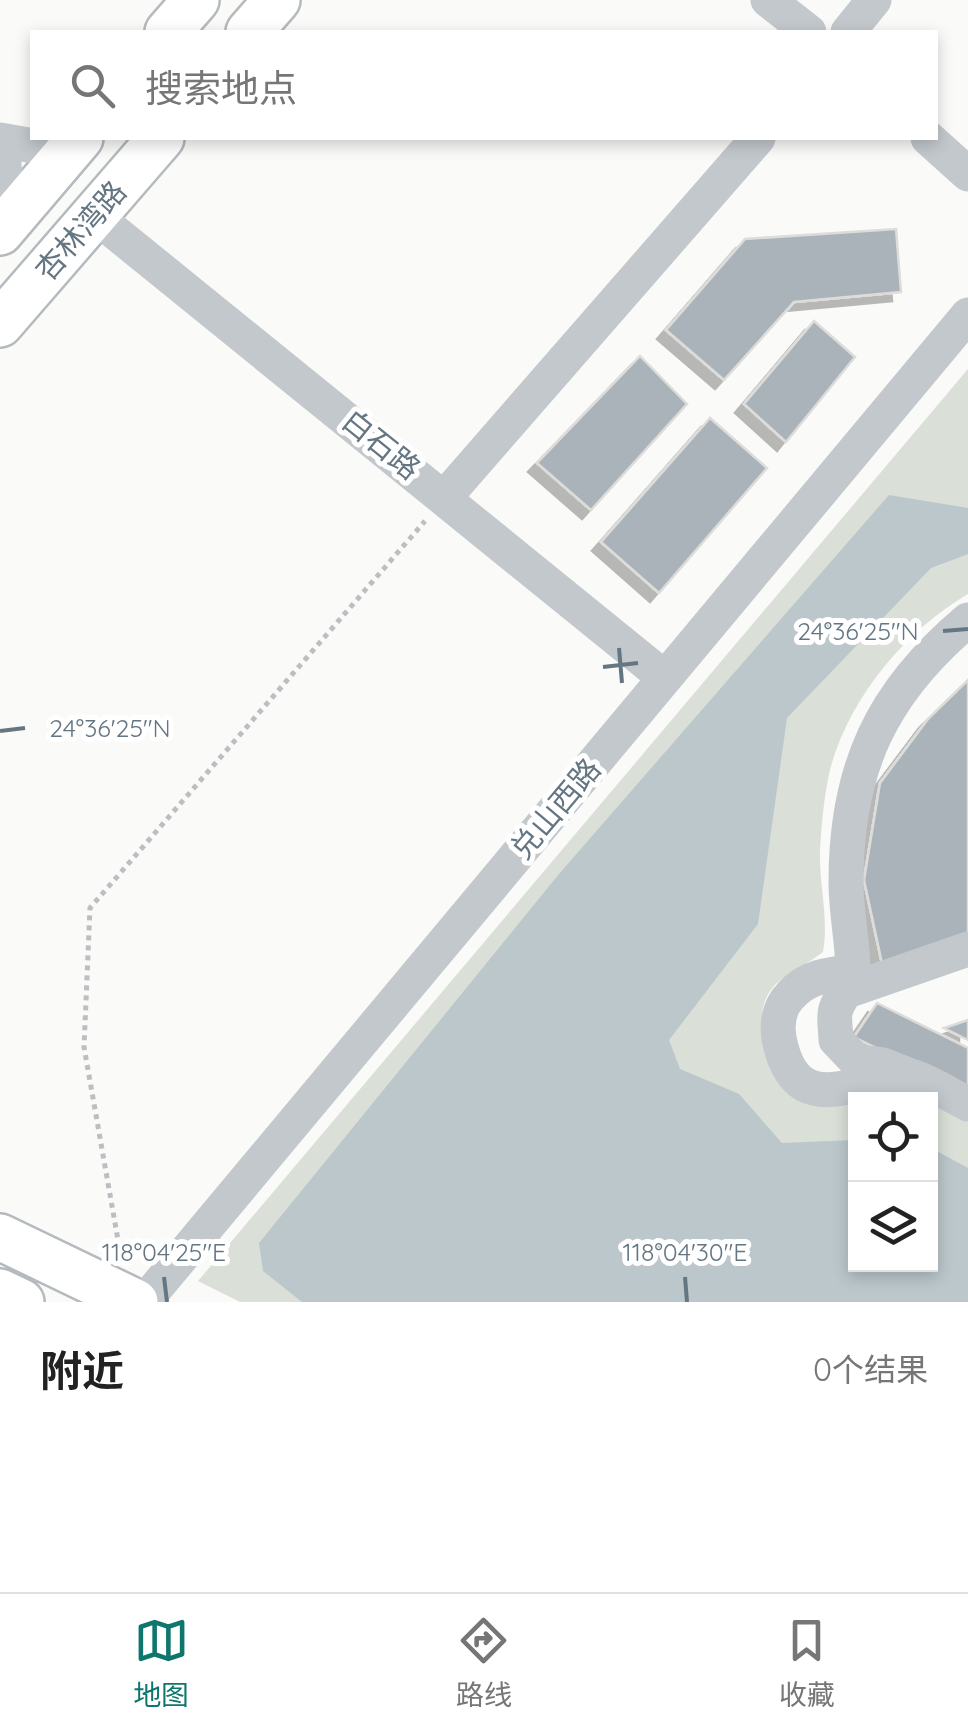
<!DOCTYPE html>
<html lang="zh">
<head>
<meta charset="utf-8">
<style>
  :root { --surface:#fff; --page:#f6f6f6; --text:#222; --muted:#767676; --line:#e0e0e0; --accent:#0f766e }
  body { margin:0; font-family:Quicksand,"Noto Sans SC",sans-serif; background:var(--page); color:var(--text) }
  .controls { position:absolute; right:30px; bottom:30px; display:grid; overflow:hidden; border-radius:0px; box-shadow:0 5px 15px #0003 }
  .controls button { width:90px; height:90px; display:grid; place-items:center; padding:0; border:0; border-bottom:2px solid var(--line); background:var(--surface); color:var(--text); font:50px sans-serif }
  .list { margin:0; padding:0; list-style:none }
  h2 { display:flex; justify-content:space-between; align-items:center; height:130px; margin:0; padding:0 40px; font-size:42px }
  h2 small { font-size:32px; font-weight:400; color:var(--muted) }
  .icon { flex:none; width:55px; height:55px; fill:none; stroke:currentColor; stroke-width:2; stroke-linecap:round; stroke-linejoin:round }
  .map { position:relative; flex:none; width:968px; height:1302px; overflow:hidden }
  .search { position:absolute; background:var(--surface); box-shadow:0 5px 15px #0003; left:30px; right:30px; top:30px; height:110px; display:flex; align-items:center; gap:25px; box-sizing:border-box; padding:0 35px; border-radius:0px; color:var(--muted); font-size:38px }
  .sheet { height:290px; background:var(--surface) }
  nav { display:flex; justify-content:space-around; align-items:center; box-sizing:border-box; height:140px; border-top:2px solid var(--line); background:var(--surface); font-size:28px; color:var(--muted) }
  nav a { display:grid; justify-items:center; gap:5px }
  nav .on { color:var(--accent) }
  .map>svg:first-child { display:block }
</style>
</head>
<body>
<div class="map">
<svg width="968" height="1302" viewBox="0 0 968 1302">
  <defs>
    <filter id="shadow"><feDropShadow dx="-9" dy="9" stdDeviation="0" flood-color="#0004"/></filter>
  </defs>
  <rect width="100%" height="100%" fill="#fafaf8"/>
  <!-- green -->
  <path fill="#dadfd7" d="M 968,369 L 968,594 C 904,631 846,702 829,774 C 824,798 821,827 820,851 C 819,885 829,918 823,952 C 810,962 796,969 783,978 C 747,1004 765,1047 778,1080 L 909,1090 L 929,1099 L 856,1100 L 856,1264 L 930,1264 L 931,1100 L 968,1119 L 968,1302 L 240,1302 L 198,1281 Z"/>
  <!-- water -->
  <path fill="#bbc7cb" d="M 889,495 L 968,508 L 968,554 L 931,568 L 787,718 L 758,924 L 669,1040 L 680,1069 L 739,1094 L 782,1143 L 855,1140 L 856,1264 L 930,1264 L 931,1148 L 968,1168 L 968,1302 L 302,1302 L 263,1271 L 259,1243 L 559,874 Z"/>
  <!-- building -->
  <path fill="#aab3b9" stroke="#dcdcda" stroke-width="2.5" filter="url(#shadow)" d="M 896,229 L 901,292 L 794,302 L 724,380 L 666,330 L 745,239 Z
    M 814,321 L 855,357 L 786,442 L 744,404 Z
    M 640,356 L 687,404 L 591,510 L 537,463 Z
    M 710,418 L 767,468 L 659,593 L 601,542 Z
    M 968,680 L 968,937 L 883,968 L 864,880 L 880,783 L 928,719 Z
    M 877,1003 L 968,1048 L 968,1093 L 854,1037 Z
    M 968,1020 L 968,1040 L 944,1028 Z"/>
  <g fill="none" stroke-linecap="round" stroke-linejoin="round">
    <defs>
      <path id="major" d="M 168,32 L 196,0
        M 249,32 L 277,0
        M 0,232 L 80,138
        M 0,324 L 161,138
        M 0,1237 L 135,1302
        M 0,1292 L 21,1302"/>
    </defs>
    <!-- major casing -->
    <use href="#major" stroke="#b5babe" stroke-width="50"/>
    <!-- path -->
    <path stroke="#bbbfc2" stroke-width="5" stroke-dasharray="5 5" stroke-linecap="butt" d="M 121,1257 L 84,1047 L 90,908 L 425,521"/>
    <!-- minor -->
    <path stroke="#c3c8cc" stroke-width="35" d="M 768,0 L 809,32
      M 848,32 L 874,0
      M 928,138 L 968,174
      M 0,140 L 28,145 L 74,144
      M 0,148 L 4,162 L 6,225
      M 95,216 L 665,678
      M 445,497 L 758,138
      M 853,971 C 829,974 806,977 790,996 C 777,1009 776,1030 781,1047 C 800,1120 858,1078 905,1075 C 918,1075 954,1097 968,1104
      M 850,990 L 968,949
      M 908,1075 L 883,1065 L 857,1062 L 836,1040 C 836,1031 833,1017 836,1009 C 842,991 853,990 853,967 C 852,939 846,910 846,882 C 846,769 881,693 968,620
      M 144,1302 L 968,315"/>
    <!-- major -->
    <use href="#major" stroke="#fff" stroke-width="45"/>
  </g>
  <!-- ticks -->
  <path fill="none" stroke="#657683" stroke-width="4" d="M 943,631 L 968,629M 619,648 L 622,683M 603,667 L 638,663M 0,731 L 25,728M 164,1277 L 167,1302M 685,1277 L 687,1302"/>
  <g text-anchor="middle" stroke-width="10" stroke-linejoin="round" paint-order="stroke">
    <!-- street labels -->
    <g font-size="30" fill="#657683" stroke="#fff">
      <text transform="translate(81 231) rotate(-49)" y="10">杏林湾路</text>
      <text transform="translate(381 445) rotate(39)" y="10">白石路</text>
      <text transform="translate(556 809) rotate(-50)" y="10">兑山西路</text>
    </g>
  </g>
  <g font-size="25" text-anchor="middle" fill="#657683" stroke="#fff" stroke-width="10" stroke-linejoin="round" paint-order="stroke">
    <text x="858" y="640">24°36'25"N</text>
    <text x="110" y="737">24°36'25"N</text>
    <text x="164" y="1261">118°04'25"E</text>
    <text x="685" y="1261">118°04'30"E</text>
  </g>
</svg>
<div class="controls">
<button><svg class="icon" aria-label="locate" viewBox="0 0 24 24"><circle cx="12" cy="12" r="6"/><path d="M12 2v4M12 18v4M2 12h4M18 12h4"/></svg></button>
<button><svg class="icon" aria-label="layers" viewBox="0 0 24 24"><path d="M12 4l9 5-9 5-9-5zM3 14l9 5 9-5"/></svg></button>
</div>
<div class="search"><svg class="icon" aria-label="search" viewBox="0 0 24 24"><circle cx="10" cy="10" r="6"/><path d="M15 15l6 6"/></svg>搜索地点</div>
</div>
<section class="sheet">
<h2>附近<small>0个结果</small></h2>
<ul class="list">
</ul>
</section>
<nav>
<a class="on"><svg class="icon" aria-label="map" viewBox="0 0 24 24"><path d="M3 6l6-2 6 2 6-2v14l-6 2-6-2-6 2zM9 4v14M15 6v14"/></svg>地图</a>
<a><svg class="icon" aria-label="directions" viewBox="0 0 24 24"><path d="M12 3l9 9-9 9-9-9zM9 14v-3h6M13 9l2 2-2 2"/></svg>路线</a>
<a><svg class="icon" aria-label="saved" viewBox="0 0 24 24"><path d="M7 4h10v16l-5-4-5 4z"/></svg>收藏</a>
</nav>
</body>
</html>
